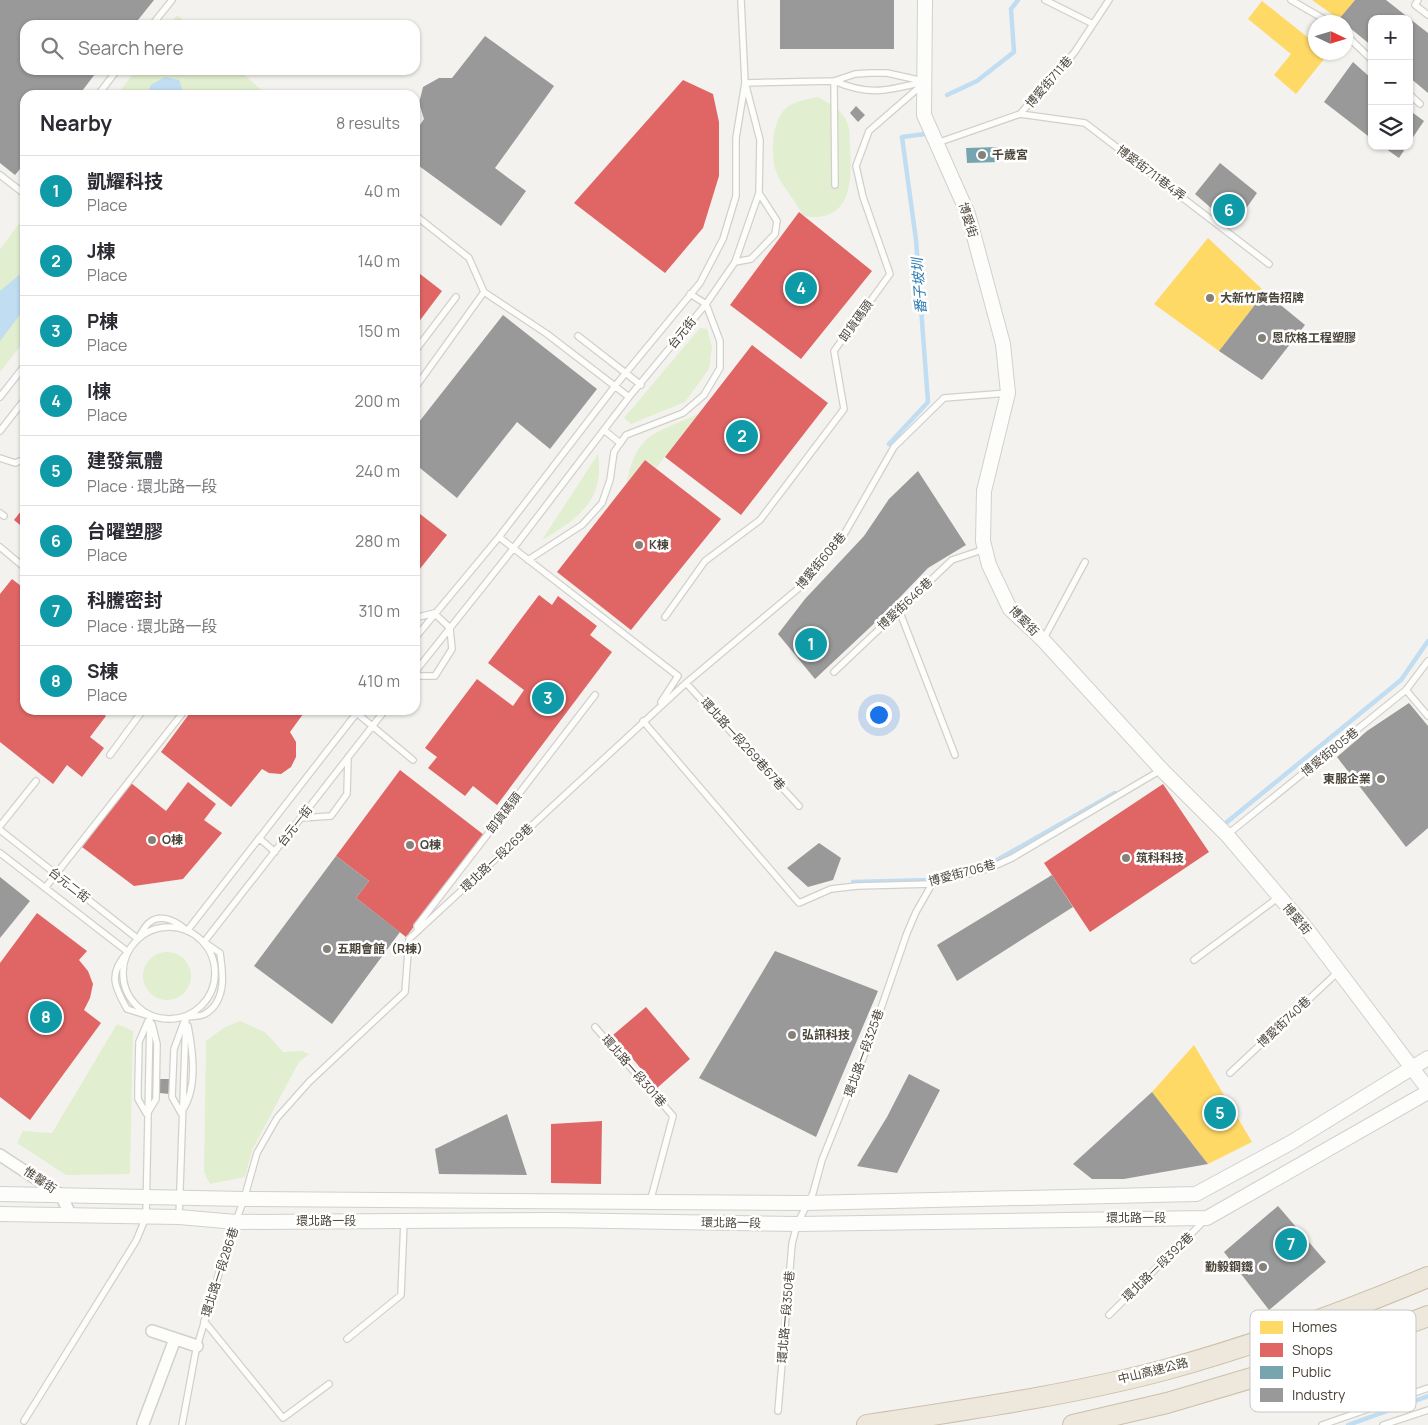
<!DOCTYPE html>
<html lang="en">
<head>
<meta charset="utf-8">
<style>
  :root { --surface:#fff; --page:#f2f2f3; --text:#2b2b33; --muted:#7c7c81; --line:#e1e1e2; --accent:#2563eb }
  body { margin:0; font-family:Manrope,"Noto Sans TC",sans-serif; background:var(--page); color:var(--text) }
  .controls { position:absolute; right:15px; top:15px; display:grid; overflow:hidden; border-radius:10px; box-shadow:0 1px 4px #0004 }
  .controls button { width:45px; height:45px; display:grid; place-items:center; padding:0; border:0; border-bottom:1px solid var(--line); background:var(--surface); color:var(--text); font:25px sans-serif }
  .compass { position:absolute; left:1308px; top:15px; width:45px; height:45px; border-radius:50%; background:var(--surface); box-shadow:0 1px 4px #0004; rotate:94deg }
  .you { position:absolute; left:878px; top:714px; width:18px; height:18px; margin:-12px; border:4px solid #fff; border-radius:50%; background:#1a73e8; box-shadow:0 0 0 8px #1a73e833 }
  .badge { display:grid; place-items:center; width:32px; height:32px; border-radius:50%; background:var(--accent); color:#fff; font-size:16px; font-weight:700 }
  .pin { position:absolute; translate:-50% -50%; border:2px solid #fff; box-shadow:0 1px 5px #0006 }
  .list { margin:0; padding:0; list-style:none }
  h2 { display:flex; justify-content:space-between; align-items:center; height:65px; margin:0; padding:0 20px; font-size:21px }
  h2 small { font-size:16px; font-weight:400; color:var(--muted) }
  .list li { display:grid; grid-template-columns:32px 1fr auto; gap:15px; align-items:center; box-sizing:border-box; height:70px; padding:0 20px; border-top:1px solid var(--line) }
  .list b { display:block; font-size:19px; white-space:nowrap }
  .list p { margin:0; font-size:16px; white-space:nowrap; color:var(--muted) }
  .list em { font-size:16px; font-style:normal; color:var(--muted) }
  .icon { flex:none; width:28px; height:28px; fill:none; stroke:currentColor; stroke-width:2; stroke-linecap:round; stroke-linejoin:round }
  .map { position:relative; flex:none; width:1428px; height:1425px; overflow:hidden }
  .search { position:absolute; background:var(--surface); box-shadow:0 1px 4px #0004; left:20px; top:20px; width:400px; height:55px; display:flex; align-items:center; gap:12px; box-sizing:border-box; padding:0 18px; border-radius:15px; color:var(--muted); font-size:19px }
  .panel { position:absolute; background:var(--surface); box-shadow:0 1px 4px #0004; left:20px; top:90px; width:400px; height:625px; border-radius:15px }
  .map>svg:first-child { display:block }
</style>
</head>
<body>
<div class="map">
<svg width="1428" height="1425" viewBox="0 0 1428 1425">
  <rect width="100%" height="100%" fill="#f4f2ee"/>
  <!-- green -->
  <path fill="#e1eecf" d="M 177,15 L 189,25 L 170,25 Z
    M 136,70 L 239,70 L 267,95 L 117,95 Z
    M 818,97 C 828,103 839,108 845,118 C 851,128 849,138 850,148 C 852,183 851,224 803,216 C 796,200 784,190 777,174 C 770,157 771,121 786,108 C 794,101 808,99 818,97 Z
    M 25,216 L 25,340 L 0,372 L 0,249 Z
    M 700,328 L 707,329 L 712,347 L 709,369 L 685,402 L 631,424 L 624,418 Z
    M 698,414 L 656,468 L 645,460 L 627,483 C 636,432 657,433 698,414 Z
    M 598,454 C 605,500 578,519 542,540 Z
    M143 976a24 24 0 1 1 48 0a24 24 0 1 1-48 0Z
    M 240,1021 L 265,1032 L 283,1052 L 302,1051 L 309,1054 L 299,1062 L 252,1150 L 245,1177 L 210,1184 L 204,1172 L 206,1041 L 225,1027 Z
    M 117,1024 L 133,1031 L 130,1174 L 66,1175 L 17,1143 L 23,1131 L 52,1133 Z"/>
  <!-- water -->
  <path fill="#c0ddf1" d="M 165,77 L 179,80 L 184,95 L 147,95 L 151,85 Z
    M 25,270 L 25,308 L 0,341 L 0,291 Z"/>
  <!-- homes -->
  <path fill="#ffd966" d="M 1312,0 L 1355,0 L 1339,19 Z
    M 1262,1 L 1316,44 L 1316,52 L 1328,54 L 1296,94 L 1274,75 L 1291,54 L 1248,19 Z
    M 1208,238 L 1265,292 L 1219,351 L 1154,304 Z
    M 1194,1045 L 1252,1142 L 1208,1164 L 1152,1092 Z"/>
  <!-- shops -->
  <path fill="#e06666" d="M 683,80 L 713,94 L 719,122 L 719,176 L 703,228 L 665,273 L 574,203 Z
    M 799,212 L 872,271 L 801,359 L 730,305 Z
    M 415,270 L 442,291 L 415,327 Z
    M 752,345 L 828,403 L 741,515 L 665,457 Z
    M 645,460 L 721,519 L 631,630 L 557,572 Z
    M 25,506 L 25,529 L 14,520 Z
    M 415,510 L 447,535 L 415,575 Z
    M 12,579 L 21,586 L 25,583 L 25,710 L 98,710 L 106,716 L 90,737 L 104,748 L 82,777 L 67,765 L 53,784 L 0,742 L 0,594 Z
    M 539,595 L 552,605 L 558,596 L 597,626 L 590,635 L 612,652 L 497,805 L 473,786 L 465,796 L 428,768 L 437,757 L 425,748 L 477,679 L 513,706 L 524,690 L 488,663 Z
    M 192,710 L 306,710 L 290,732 L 296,742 L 296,757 L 291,767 L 281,774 L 269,773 L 262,769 L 231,807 L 161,752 Z
    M 400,770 L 484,835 L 406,937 L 356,898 L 369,881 L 336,856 Z
    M 188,782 L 216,804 L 204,820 L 222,833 L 183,879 L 134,886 L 82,847 L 131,783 L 166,811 Z
    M 1163,784 L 1209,852 L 1090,932 L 1044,863 Z
    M 37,913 L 87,951 L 79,960 L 88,971 L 93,984 L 90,998 L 84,1010 L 101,1023 L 30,1120 L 0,1097 L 0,963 Z
    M 646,1007 L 690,1059 L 657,1088 L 613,1035 Z
    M 602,1121 L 601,1184 L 551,1183 L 551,1124 Z"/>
  <!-- public -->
  <path fill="#76a5af" d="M 998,147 L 999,162 L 967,163 L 966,148 Z"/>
  <!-- industry -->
  <path fill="#999" d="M 0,0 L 154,0 L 134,25 L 25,25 L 25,70 L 98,70 L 79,95 L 25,95 L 25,163 L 15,175 L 0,163 Z
    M 780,0 L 894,0 L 894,49 L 780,49 Z
    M 1355,0 L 1386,0 L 1428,33 L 1428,93 L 1409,77 L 1409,19 L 1372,19 L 1372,46 L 1339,19 Z
    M 485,36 L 554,86 L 495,168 L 526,191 L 501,226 L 415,163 L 415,132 L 424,119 L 419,103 L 423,87 L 439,78 L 452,78 Z
    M 1353,62 L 1372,79 L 1372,139 L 1324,102 Z
    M 856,106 L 865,115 L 858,122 L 850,113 Z
    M 1409,110 L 1424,121 L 1409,143 Z
    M 1382,146 L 1407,146 L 1399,158 Z
    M 1220,163 L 1257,193 L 1233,227 L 1195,194 Z
    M 1265,292 L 1305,325 L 1262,380 L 1219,351 Z
    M 503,315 L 597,389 L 550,449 L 517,422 L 457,498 L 415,464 L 415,427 Z
    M 918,471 L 966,545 L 928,568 L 880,618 L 815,679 L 778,634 L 805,599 L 864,536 L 889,499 Z
    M 1409,703 L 1428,726 L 1428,828 L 1406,847 L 1337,757 L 1367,731 Z
    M 819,843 L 841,858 L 833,880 L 808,887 L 787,868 Z
    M 336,856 L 369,881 L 356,898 L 400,932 L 332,1024 L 254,966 Z
    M 1052,875 L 1073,907 L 957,981 L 937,945 Z
    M 0,877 L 30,901 L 0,938 Z
    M 775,951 L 878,991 L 816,1137 L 699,1078 Z
    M 909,1074 L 940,1090 L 897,1173 L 857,1166 L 887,1117 Z
    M 160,1079 L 170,1079 L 170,1094 L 159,1093 Z
    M 1152,1092 L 1208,1164 L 1124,1179 L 1092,1179 L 1073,1164 Z
    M 507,1114 L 527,1175 L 439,1174 L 435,1149 Z
    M 1278,1206 L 1326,1262 L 1269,1310 L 1224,1252 Z"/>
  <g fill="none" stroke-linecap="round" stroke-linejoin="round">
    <!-- stream -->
    <path stroke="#c0ddf1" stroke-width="4.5" d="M 947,95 L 977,81 L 1014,52 L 1011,9 L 1018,0
      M 889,444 L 928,402 L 916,240 L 902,137 L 925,134
      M 1227,822 L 1401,680 L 1428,641
      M 853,882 L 931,880 L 992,863 L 1115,793
      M 1348,1425 L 1428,1396"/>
    <defs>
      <path id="service" d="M 1045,0 L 1093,24
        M 1291,0 L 1329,22
        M 1418,0 L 1415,5 L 1428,15
        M 152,25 L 172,0
        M 1346,35 L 1372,60
        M 834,81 L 835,185
        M 834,81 C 870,96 886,91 923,82
        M 745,83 L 834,81 L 855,74 L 870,73 L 887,73 L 923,81
        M 1409,94 L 1420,104
        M 98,95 L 117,70
        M 1020,114 L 1085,123 L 1269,264
        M 937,143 L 1020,114 L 1074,53 L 1109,0
        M 0,175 L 22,192 L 25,188
        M 415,215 L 469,258 L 484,292 L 547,334 L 629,397
        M 735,262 L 751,259 L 775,234 L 777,221 L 759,193
        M 578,336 L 641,385
        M 415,351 L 456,297
        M 415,388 L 484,292
        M 0,397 L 25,365
        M 604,430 L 620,443
        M 0,431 L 25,399
        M 0,458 L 15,463 L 25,459
        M 0,513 L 4,516
        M 499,537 L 678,676 L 661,702
        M 0,547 L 25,568
        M 528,560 L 582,525 L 602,503 L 610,480 L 614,452 L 626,435 L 683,413 L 704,395 L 720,368 L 720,341 L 706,304 L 690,294
        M 899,610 L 955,755
        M 665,617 L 705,561 L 760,520 L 844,409 L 834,351 L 890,274 L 863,197 L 856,166 L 869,131 L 923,84
        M 415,618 L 434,613 L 450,628 L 452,649 L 435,676 L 415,676
        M 415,638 L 499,537 L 615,386 L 700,283 L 723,239 L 736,196 L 736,138 L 745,83 L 741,0
        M 1043,640 L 1085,562
        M 415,672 L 509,554 L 629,397 L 706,304 L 735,262 L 759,193 L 760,140 L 746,86
        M 834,672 L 952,560 L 985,549
        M 686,683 L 799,806
        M 1406,690 L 1428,716
        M 353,710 L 413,760
        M 643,721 L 799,903 L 831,889 L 857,886 L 932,884 L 990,868 L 1012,858 L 1161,770
        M 110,755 L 143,710
        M 301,818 L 331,816 L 347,794 L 348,757
        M 0,826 L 36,781
        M 0,830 L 138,939 C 141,934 145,925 150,922 C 162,913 178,922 187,931 L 359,710
        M 1228,834 L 1406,690 L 1428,661
        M 259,838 L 275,852
        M 0,853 L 128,952 C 108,973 114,986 127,1009 L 146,1015
        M 45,888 L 185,710
        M123 973a46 46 0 1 1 92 0a46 46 0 1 1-92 0Z
        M 418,931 L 417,926 L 595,695
        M 1194,960 L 1279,897
        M 186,1017 C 191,1016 200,1017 205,1014 C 227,1001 223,973 220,953 L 204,942 L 385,710
        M 595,1027 L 673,1116 L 650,1202
        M 1230,1073 L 1339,971
        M 182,1111 C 198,1088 193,1052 188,1026
        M 146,1113 L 138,1099 L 138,1085 L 139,1042 L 148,1021
        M 181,1113 L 172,1097 L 174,1049 L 184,1022
        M 147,1114 L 156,1099 L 157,1044 L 152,1024
        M 179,1217 L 186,1017
        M 1109,1315 L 1205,1220
        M 204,1321 L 283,1418 L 329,1384
        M 347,1339 L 401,1295 L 404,1221
        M 778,1411 L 792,1244 L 797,1224 L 813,1193 L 822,1160 L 869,1043 L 907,933 L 916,912 L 932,884
        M 24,1421 L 136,1241 L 146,1217 L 150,1017
        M 182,1425 L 196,1350 L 228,1243 L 244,1199 L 257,1153 L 277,1118 L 309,1082 L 405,992 L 409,939 L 686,683 L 800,587 L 842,538 L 894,447 L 944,398 L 1008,393
        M 1322,1425 L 1428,1388
        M 1383,1425 L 1428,1410"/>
      <path id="minor" d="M 0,1155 L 61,1195 L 70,1214
        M 152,1331 L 197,1346
        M 143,1424 L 175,1339"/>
      <path id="tertiary" d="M 925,0 L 924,115 L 968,214 L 1003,344 L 1008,393 L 984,491 L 983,541 L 989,565 L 1010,609 L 1043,640 L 1162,770 L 1227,835 L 1306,928 L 1428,1089
        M 0,1194 L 244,1199 L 806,1203 L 1196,1194 L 1292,1142 L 1428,1058
        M 0,1214 L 179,1217 L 236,1222 L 553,1220 L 797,1224 L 1207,1218 L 1428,1092"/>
      <path id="motorway" d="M 867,1425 C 965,1410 1072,1395 1168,1369 C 1256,1345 1344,1312 1428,1277
        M 1073,1425 L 1167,1403 L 1309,1361 L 1428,1316"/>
    </defs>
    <!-- service casing -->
    <use href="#service" stroke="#d2d0cb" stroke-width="8"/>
    <!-- minor casing -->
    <use href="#minor" stroke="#d2d0cb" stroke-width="14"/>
    <!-- tertiary casing -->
    <use href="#tertiary" stroke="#d2d0cb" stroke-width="16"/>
    <!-- motorway casing -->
    <use href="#motorway" stroke="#ccbfa9" stroke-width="22"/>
    <!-- service -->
    <use href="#service" stroke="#fdfdfc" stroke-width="5.5"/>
    <!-- minor -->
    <use href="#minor" stroke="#fdfdfc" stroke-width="11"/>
    <!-- tertiary -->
    <use href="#tertiary" stroke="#fdfdfc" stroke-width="14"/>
    <!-- motorway -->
    <use href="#motorway" stroke="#ede8db" stroke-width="20"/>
  </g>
  <!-- markers -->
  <g fill="#868178" stroke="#fff" stroke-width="2">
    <circle cx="982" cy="155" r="5"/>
    <circle cx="1210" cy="298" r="5"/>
    <circle cx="1262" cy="338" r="5"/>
    <circle cx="639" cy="545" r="5"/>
    <circle cx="1381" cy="779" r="5"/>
    <circle cx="152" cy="840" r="5"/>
    <circle cx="410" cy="845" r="5"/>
    <circle cx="1126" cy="858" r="5"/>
    <circle cx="327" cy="949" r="5"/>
    <circle cx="792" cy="1035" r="5"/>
    <circle cx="1263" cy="1267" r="5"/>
  </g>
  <g text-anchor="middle" stroke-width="5" stroke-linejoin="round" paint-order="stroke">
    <!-- street labels -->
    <g font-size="12" fill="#4b4439" stroke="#fff">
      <text transform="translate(1049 82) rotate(-49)" y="4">博愛街711巷</text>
      <text transform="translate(1151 173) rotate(37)" y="4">博愛街711巷4弄</text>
      <text transform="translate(968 220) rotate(72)" y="4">博愛街</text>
      <text transform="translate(856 321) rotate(-54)" y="4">卸貨碼頭</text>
      <text transform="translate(682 333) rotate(-51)" y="4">台元街</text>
      <text transform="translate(821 561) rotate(-50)" y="4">博愛街608巷</text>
      <text transform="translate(905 604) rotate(-43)" y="4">博愛街646巷</text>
      <text transform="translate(1024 621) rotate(46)" y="4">博愛街</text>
      <text transform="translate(743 744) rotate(48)" y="4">環北路一段269巷67巷</text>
      <text transform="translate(1330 752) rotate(-39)" y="4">博愛街805巷</text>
      <text transform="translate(504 813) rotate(-52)" y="4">卸貨碼頭</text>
      <text transform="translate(295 826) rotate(-52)" y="4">台元一街</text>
      <text transform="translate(497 858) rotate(-43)" y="4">環北路一段269巷</text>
      <text transform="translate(962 873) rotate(-15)" y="4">博愛街706巷</text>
      <text transform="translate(69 885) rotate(38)" y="4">台元二街</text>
      <text transform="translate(1297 919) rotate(50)" y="4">博愛街</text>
      <text transform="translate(1284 1022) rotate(-43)" y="4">博愛街740巷</text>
      <text transform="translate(864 1053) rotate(-70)" y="4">環北路一段325巷</text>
      <text transform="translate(634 1071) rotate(49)" y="4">環北路一段301巷</text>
      <text transform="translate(40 1180) rotate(34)" y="4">惟馨街</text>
      <text x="1136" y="1222">環北路一段</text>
      <text x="326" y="1225">環北路一段</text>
      <text transform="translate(731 1223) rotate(1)" y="4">環北路一段</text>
      <text transform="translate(1158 1267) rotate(-44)" y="4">環北路一段392巷</text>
      <text transform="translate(220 1272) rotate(-72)" y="4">環北路一段286巷</text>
      <text transform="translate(786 1317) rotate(-85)" y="4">環北路一段350巷</text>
      <text transform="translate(1153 1371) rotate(-14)" y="4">中山高速公路</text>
    </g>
    <!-- poi labels -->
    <g font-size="12" font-weight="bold" fill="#4b4439" stroke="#fff" text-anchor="start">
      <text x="992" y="159">千歲宮</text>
      <text x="1220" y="302">大新竹廣告招牌</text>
      <text x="1272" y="342">恩欣格工程塑膠</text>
      <text x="649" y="549">K棟</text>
      <text x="1371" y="783" text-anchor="end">東服企業</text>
      <text x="162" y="844">O棟</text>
      <text x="420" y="849">Q棟</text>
      <text x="1136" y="862">筑科科技</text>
      <text x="337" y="953">五期會館（R棟）</text>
      <text x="802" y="1039">弘訊科技</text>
      <text x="1253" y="1271" text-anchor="end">勤毅鋼鐵</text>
    </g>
    <!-- water labels -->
    <g font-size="14" font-style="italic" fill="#2e7ab2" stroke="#fff">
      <text transform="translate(919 286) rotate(-94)" y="5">番子坡圳</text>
    </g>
  </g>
  <!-- legend -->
  <rect x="1250" y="1310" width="166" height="102" rx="8" fill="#fff" stroke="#c9c7c4" stroke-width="1"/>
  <rect x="1260" y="1321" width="23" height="13" fill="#ffd966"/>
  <rect x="1260" y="1343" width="23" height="14" fill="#e06666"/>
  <rect x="1260" y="1366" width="23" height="13" fill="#76a5af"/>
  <rect x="1260" y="1388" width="23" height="14" fill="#999"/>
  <g font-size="14" fill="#4b4439">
    <text x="1292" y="1332">Homes</text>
    <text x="1292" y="1355">Shops</text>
    <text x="1292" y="1377">Public</text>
    <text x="1292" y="1400">Industry</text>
  </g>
</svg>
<div class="controls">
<button>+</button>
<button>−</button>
<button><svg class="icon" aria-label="layers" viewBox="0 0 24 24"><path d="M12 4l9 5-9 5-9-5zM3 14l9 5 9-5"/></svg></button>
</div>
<svg class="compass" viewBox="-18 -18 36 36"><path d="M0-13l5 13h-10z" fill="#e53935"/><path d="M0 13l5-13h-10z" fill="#7c7c81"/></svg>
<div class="you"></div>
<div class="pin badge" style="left:811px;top:644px;background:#0f9aa8">1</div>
<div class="pin badge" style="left:742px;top:436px;background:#0f9aa8">2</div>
<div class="pin badge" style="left:548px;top:698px;background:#0f9aa8">3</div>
<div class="pin badge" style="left:801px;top:288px;background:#0f9aa8">4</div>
<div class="pin badge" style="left:1220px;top:1113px;background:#0f9aa8">5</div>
<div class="pin badge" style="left:1229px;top:210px;background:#0f9aa8">6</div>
<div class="pin badge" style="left:1291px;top:1244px;background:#0f9aa8">7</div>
<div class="pin badge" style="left:46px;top:1017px;background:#0f9aa8">8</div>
<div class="search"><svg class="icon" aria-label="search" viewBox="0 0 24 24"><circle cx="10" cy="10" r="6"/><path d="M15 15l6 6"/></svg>Search here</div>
<section class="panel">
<h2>Nearby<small>8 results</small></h2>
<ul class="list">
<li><span class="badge" style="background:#0f9aa8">1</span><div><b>凱耀科技</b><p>Place</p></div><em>40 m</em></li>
<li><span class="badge" style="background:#0f9aa8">2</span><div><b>J棟</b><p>Place</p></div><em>140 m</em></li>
<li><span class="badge" style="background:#0f9aa8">3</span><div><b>P棟</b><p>Place</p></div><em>150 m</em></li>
<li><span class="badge" style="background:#0f9aa8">4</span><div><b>I棟</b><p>Place</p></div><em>200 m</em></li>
<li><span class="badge" style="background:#0f9aa8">5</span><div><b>建發氣體</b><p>Place · 環北路一段</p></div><em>240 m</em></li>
<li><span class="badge" style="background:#0f9aa8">6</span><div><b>台曜塑膠</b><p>Place</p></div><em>280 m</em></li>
<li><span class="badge" style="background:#0f9aa8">7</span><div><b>科騰密封</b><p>Place · 環北路一段</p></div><em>310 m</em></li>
<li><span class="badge" style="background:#0f9aa8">8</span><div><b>S棟</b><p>Place</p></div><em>410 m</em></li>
</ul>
</section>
</div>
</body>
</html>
